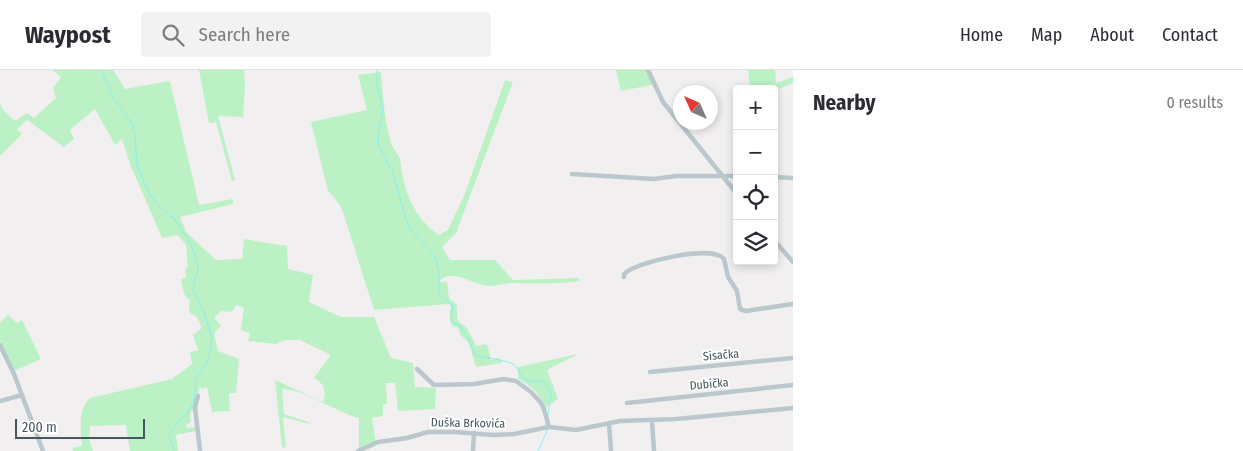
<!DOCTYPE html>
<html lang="en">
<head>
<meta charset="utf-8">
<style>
  :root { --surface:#fff; --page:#f2f2f3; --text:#2b2b33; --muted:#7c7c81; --line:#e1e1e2 }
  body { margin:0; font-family:"Fira Sans Condensed",sans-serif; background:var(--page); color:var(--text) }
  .controls { position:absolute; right:15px; top:15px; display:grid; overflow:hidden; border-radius:5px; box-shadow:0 2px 8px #0003 }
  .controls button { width:45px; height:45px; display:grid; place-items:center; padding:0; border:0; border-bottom:1px solid var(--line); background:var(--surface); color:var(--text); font:25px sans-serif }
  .compass { position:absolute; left:673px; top:15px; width:45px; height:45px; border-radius:50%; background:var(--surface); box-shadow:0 2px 8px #0003; rotate:315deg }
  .scale { position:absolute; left:15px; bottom:12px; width:130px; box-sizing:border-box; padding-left:5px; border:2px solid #46575e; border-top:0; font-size:14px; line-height:18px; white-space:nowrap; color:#46575e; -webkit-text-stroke:4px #fff; paint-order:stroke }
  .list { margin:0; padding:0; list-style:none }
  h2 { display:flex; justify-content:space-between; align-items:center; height:65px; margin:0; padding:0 20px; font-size:21px }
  h2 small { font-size:16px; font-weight:400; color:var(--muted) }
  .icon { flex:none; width:28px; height:28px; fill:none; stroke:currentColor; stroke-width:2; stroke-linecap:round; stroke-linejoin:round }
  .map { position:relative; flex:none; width:793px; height:381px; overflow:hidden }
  header { display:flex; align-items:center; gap:30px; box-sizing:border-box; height:70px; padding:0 25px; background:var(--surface); border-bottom:1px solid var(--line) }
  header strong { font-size:24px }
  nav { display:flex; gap:28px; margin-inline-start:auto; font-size:18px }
  .search { width:350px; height:45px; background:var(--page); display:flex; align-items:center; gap:12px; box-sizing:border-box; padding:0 18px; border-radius:5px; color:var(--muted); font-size:19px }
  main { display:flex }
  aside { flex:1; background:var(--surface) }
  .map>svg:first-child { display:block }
</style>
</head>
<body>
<header>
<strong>Waypost</strong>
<div class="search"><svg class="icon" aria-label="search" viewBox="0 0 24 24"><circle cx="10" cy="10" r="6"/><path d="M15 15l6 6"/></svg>Search here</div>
<nav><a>Home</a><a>Map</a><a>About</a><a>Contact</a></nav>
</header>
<main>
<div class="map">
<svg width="793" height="381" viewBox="0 0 793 381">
  <rect width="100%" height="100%" fill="#f2eff0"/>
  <!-- green -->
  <path fill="#bcf1c6" d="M 52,0 L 113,0 L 125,19 L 170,11 L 199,135 L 233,129 L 233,134 L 180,147 L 186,162 L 216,190 L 242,189 L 244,169 L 287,176 L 288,199 L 313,205 L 309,232 L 341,247 L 374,247 L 391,288 L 413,293 L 415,317 L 436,318 L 435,339 L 398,341 L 395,313 L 386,313 L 387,334 L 383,335 L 383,346 L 372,348 L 376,374 L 359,381 L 359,348 C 335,342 304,319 282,319 L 284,344 L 308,352 L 309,354 L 283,347 L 286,377 L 282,378 L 275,310 L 323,332 C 327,321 324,313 314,308 L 331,285 L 300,270 L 285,270 L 276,274 L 248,271 L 250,263 L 241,260 L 244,238 L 236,235 L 232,242 L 221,241 L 214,248 L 221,255 L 214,264 L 218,281 L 239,289 L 236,323 L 229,323 L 230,341 L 212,342 L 207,317 L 203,319 L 199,317 C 198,327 199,337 190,343 L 191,352 L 186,355 L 187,358 L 196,357 L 196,361 L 176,365 L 178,381 L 130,381 L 126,355 L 90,356 L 89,370 L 93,381 L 73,381 L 72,378 L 82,376 C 81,360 77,341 90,328 L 172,309 L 192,294 L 190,282 L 198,280 L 193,265 L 202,258 L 197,247 L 189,242 L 190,231 L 184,224 L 181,209 L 186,207 L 185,199 L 188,196 C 184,177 193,180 177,165 L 162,168 L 130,94 L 122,69 L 115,75 L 95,39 L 70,60 L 74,69 L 64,77 L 27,50 L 17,59 L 22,64 L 0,86 L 0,33 L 3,40 L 15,51 L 27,43 L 34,48 L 56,28 L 53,18 L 61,7 Z
    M 199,0 L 244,0 L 245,17 L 243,47 L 218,46 L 235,110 L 232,111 L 216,52 L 209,53 Z
    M 616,0 L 650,0 L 656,14 L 621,21 Z
    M 748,0 L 775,0 L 776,13 L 793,7 L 793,13 L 774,21 L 774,19 L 750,18 Z
    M 381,2 C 383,26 384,52 392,75 C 394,80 398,84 400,89 C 401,95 401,102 403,108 C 408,131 419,152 439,165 L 448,160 L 464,126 L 505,10 L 513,12 L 456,163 L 442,177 L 450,190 L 495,190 L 513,210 L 579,208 L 579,211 C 556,214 535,214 512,213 C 505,213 497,216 489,216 C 471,215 454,197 438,212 L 447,212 L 449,228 L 457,235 L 457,250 L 467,258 L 476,276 L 487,274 L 491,290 L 500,288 L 502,293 L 476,297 L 469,273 L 460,264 L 458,257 L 453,257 C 449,250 449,245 451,237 L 449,234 L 374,240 L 342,139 L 334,127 L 328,121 L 311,52 L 367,40 L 358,5 Z
    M 8,245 L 17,253 L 22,250 L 41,289 L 14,301 L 0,271 L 0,253 Z
    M 578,284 L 547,300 L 558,329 L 545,338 C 542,326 530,314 518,309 L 518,297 Z"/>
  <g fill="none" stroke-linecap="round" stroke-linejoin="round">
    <!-- stream -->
    <path stroke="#87eff0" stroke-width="1" d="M 101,0 L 113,27 L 132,53 L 135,65 L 137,96 L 147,119 L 155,132 L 170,146 L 173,147 L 190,172 L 198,194 L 198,202 L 194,213 L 193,221 L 205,245 L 212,269 L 209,288 L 196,310 L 194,330 L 187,343 L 171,361 L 169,365 L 174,381
      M 377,0 L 377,16 L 383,40 L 379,61 L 378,75 L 393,102 L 406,150 L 410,159 L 429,179 L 436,189 L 439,202 L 439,224 L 453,236 L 451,251 C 469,259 467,273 477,286 C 484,287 508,291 513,294 C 520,299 520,309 530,311 C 533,312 538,311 542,311 C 557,323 549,329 548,345
      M 538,381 L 547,361 L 546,354"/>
    <!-- street -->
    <path stroke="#bac7cd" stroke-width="4.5" d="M 648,0 L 663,32 L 737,124
      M 572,104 L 654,109 L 676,106 L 737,106
      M 774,107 L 793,108
      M 774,170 L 793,192
      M 624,207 L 624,204 C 636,192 712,174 724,189 L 728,207 L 737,221 L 740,239 L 746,241 L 793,234
      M 0,275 L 14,304 L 43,381
      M 417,299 L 434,315 L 474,314 L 504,309 L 516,311 L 531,322 L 541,333 L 544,339 L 549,357
      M 650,302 L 793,288
      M 198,326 L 195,337 L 200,381
      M 0,331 L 22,325
      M 627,333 L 793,315
      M 652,351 L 654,381
      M 609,353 L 611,381
      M 358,381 L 378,372 L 407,368 L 428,362 L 454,362 L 493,365 L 514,364 L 549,357 L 576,360 L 620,351 L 676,349 L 793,338
      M 473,381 L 474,363"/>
  </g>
  <g text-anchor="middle" stroke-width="4" stroke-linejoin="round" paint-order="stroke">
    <!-- street labels -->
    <g font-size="12" fill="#46575e" stroke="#fff">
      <text transform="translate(721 285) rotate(-5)" y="4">Sisačka</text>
      <text transform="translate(709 314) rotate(-5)" y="4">Dubička</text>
      <text transform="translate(468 353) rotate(1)" y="4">Duška Brkovića</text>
    </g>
  </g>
</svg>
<div class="controls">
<button>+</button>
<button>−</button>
<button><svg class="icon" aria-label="locate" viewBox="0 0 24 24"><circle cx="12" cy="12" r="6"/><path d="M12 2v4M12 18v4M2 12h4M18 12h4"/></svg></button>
<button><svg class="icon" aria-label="layers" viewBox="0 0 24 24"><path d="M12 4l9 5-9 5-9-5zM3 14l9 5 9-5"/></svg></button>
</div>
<svg class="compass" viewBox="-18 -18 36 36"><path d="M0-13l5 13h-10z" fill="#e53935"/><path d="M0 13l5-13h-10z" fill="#7c7c81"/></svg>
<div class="scale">200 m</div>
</div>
<aside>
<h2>Nearby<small>0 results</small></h2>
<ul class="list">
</ul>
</aside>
</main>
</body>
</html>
